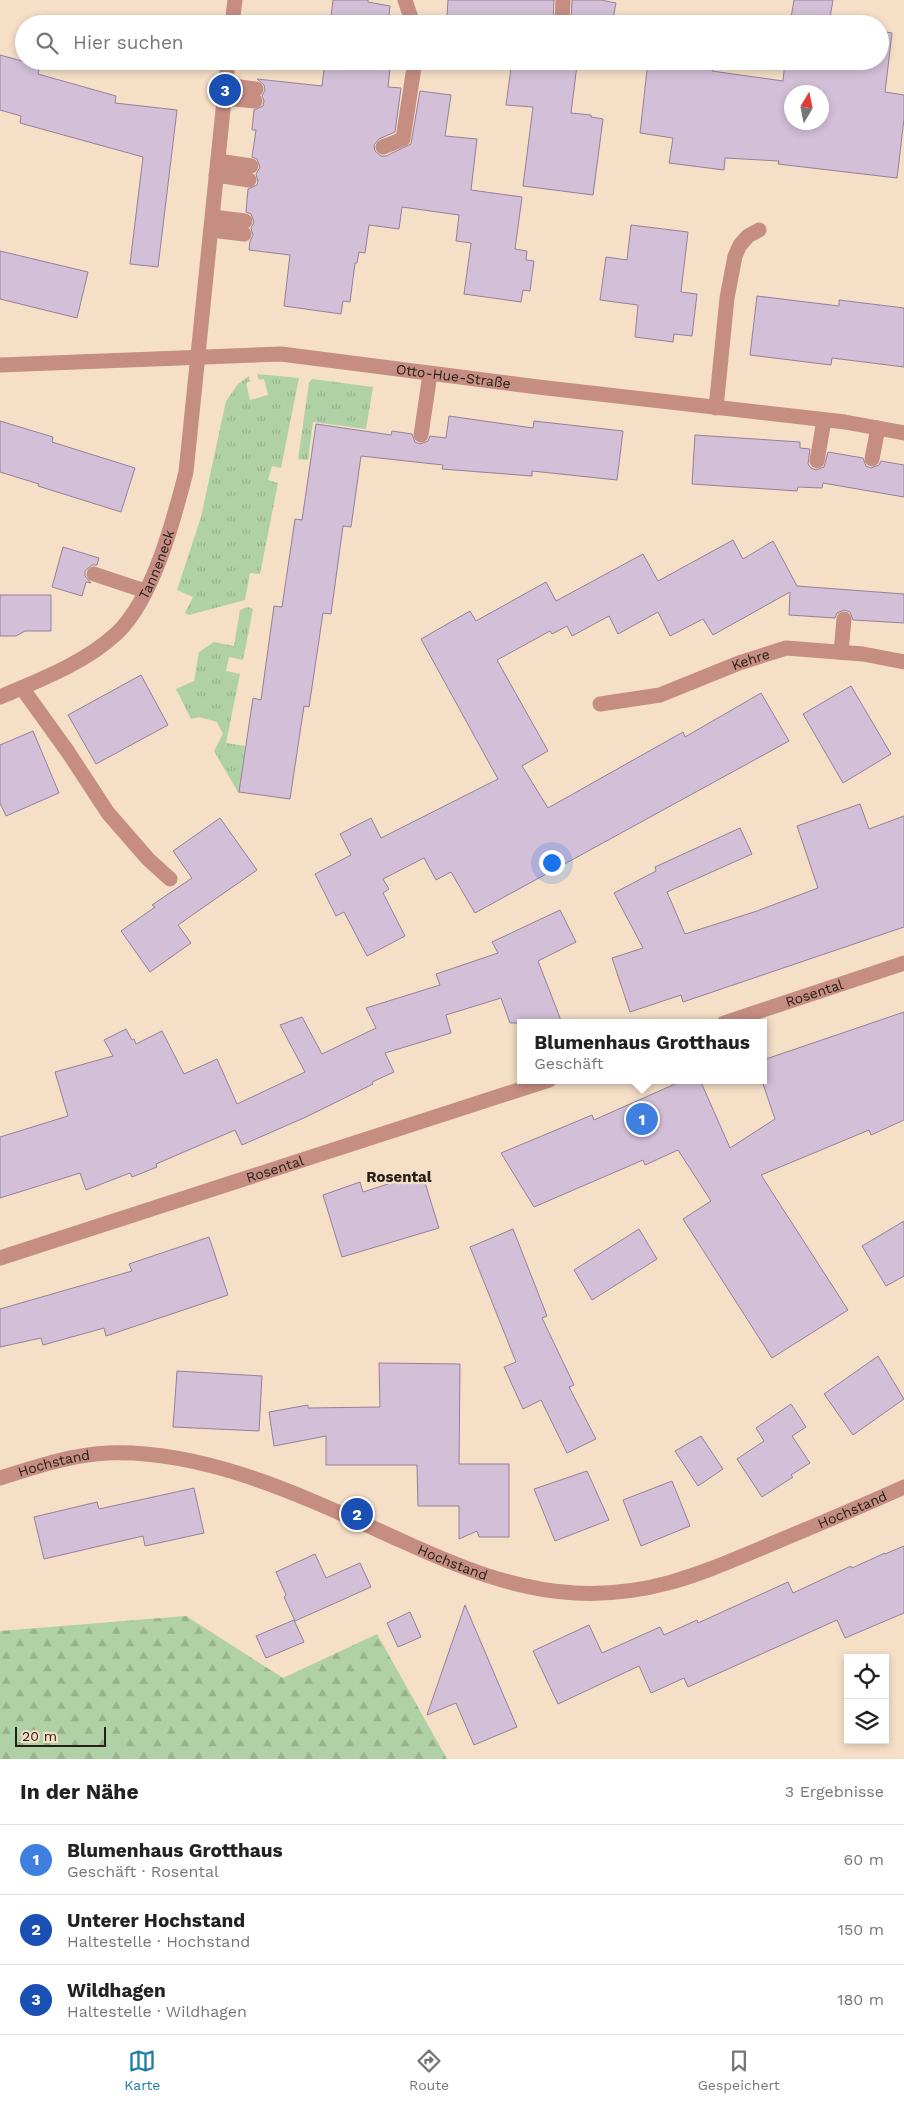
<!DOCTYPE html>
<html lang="de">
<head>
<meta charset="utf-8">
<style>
  :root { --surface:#fff; --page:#f2f2f2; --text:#222; --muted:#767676; --line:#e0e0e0; --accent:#1b7da9 }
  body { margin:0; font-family:"Work Sans",sans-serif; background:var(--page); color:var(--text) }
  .controls { position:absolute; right:15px; bottom:15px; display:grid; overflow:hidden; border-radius:0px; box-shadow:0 2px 8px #0003 }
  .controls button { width:45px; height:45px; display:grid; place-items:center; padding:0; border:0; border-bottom:1px solid var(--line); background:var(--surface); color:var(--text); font:25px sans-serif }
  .compass { position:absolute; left:784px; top:85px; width:45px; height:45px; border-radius:50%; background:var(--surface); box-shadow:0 2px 8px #0003; rotate:10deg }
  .scale { position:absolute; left:15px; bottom:12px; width:91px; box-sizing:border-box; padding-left:5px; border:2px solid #272016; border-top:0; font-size:14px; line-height:18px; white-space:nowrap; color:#272016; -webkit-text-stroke:4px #f5dfc7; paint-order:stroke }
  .you { position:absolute; left:551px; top:862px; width:18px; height:18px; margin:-12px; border:4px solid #fff; border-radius:50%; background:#1a73e8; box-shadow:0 0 0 8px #1a73e833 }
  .badge { display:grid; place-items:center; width:32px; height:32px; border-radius:50%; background:var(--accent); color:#fff; font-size:16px; font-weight:700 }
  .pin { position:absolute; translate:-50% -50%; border:2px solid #fff; box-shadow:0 1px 5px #0006 }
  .popup { position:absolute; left:517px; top:1019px; width:250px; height:65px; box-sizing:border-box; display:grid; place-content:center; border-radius:0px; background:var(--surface); filter:drop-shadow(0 1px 4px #0005); font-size:16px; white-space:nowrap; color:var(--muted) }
  .popup b { font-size:19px; color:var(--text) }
  .popup::after { content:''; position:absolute; left:50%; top:100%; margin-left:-10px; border:10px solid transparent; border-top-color:var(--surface) }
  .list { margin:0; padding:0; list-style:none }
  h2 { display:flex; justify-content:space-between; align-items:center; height:65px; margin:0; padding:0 20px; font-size:21px }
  h2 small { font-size:16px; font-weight:400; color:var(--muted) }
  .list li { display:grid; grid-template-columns:32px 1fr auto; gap:15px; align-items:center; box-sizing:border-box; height:70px; padding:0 20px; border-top:1px solid var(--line) }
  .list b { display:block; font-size:19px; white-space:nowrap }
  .list p { margin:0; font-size:16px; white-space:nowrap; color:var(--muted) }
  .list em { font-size:16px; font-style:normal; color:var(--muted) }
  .icon { flex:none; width:28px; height:28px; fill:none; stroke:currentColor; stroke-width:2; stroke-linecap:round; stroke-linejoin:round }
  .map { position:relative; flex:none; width:904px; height:1759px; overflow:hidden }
  .search { position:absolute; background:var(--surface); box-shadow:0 2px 8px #0003; left:15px; right:15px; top:15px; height:55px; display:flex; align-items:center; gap:12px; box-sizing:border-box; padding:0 18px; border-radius:28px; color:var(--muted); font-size:19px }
  .sheet { height:275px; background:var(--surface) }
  nav { display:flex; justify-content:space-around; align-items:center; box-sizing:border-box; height:70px; border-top:1px solid var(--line); background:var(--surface); font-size:14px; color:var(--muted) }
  nav a { display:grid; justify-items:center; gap:2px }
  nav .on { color:var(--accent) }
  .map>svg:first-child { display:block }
</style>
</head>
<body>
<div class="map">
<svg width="904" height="1759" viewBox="0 0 904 1759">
  <defs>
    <pattern id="grass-tufts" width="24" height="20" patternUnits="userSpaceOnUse" patternTransform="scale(1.25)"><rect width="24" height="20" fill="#afd1a5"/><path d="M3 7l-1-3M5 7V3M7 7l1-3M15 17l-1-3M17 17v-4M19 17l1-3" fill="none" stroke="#97b38d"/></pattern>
    <pattern id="forest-firs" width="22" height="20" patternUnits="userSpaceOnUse" patternTransform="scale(1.25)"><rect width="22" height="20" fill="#afd1a5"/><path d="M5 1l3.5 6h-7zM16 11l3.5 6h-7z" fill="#97b38d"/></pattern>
  </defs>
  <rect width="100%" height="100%" fill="#f5dfc7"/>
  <!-- grass -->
  <path fill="url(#grass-tufts)" d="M 257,374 L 299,378 L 281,468 L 272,466 L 268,480 L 278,483 L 260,574 L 250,573 L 245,600 L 189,615 L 185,613 L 193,597 L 177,590 L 201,517 L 226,401 L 238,384 L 249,376 L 250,381 L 246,383 L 250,400 L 268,395 L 264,379 L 259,380 Z
    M 312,379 L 373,387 L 366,429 L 313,422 L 308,460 L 298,459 L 309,383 Z
    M 248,607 L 253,609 L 243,660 L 229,657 L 226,671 L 240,674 L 226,743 L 245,746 L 239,794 L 214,751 L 223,734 L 217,722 L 200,717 L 191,719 L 176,689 L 194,681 L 199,652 L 214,642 L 234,646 L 240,610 Z"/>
  <!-- forest -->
  <path fill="url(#forest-firs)" d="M 186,1616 L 283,1678 L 377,1634 L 447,1759 L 0,1759 L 0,1631 Z"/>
  <!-- building -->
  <path fill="#d3bfd8" stroke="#948199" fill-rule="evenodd" d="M 333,0 L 368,0 L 368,2 L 390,6 L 388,24 L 330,24 Z
    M 448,0 L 554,0 L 553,24 L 511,24 L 447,16 Z
    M 572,0 L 601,0 L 616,3 L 612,24 L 571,24 Z
    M 794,0 L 833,0 L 829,24 L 790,24 Z
    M 880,31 L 892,33 L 885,92 L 904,95 L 904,119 L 897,178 L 778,164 L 779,161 L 725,158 L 724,170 L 669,163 L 673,138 L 640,133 L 648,61 L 714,61 L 712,71 L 783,81 L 785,61 L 880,61 ZM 792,92 L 822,92 L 822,122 L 792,122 Z
    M 0,55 L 40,66 L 38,74 L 116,96 L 115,103 L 177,110 L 158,267 L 130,264 L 143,157 L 20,123 L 21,116 L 0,110 Z
    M 325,61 L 384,61 L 383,68 L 390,68 L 388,87 L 401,88 L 395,132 L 379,139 L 374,145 L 375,151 L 381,156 L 386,156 L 411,144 L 420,91 L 451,95 L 445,136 L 477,139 L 471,190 L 522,197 L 515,249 L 527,251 L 526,260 L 534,261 L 530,291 L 523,290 L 521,302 L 464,294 L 471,243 L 456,241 L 459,215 L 402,207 L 399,229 L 369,225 L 365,253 L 359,252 L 357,263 L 355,263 L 350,302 L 343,301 L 341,314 L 284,306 L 290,255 L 249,250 L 250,241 L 253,235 L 251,228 L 254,222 L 251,214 L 246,212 L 248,189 L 257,185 L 258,181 L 256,174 L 260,167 L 257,159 L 252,157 L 256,130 L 252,130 L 254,110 L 263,106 L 264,101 L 262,96 L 265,90 L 264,85 L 257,79 L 322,86 Z
    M 512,61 L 606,61 L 604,69 L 577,65 L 571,113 L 591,115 L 591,117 L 603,119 L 593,195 L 523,186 L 533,107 L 506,105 Z
    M 631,225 L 688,232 L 681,292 L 697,294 L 692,336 L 674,334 L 673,342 L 635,337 L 638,305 L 600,300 L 606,257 L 627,260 Z
    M 0,251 L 88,272 L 77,318 L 0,299 Z
    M 757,296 L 839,306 L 839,300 L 904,308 L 904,367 L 832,358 L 831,365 L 750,355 Z
    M 449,416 L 533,428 L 534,421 L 623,431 L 617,480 L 532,471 L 532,476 L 442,469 L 443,465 L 361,456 L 351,527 L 343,526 L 331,614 L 323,613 L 309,707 L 304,706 L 290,799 L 239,792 L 253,698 L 261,700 L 274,606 L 282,607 L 295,519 L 302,520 L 316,424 L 391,435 L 392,431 L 412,434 L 415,442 L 420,444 L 428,441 L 430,436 L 446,438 Z
    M 0,421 L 53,437 L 52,442 L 135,468 L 121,512 L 38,486 L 39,484 L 0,472 Z
    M 695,435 L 800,442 L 800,448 L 810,449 L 808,464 L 811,468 L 816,470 L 824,467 L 828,452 L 863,458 L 866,466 L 871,468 L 879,465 L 881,461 L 904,465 L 904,497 L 823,483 L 822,488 L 798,487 L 797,491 L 692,484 Z
    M 733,540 L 743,559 L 773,541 L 797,586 L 904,594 L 904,623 L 853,620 L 850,612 L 844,610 L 837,613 L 835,618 L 789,615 L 790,592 L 713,635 L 703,619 L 670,636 L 658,612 L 618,634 L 609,616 L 572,636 L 567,626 L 552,634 L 550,631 L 497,660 L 548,751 L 522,766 L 548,808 L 683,732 L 685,737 L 761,693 L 789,741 L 475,913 L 451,872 L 436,880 L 424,858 L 383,879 L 389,889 L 383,893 L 405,936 L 367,956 L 344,912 L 336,916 L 315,874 L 351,855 L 340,834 L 371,818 L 381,838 L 498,779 L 421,639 L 470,611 L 476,621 L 546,582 L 556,601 L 643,554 L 658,581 Z
    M 63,547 L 99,558 L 97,565 L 92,565 L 85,571 L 85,576 L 91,583 L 86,582 L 82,596 L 52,587 Z
    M 0,595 L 51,595 L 51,631 L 25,631 L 16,636 L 0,636 Z
    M 141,675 L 168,725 L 96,764 L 68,715 Z
    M 851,686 L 891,754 L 843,783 L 803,714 Z
    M 33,731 L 59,793 L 6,816 L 0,803 L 0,745 Z
    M 860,804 L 869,829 L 904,816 L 904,927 L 683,1002 L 681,995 L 630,1012 L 612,958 L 643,948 L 614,893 L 656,871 L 655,867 L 740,828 L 752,854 L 667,892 L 685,934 L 757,911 L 818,888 L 797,826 Z
    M 220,818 L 257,870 L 178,925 L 191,943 L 150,972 L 121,931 L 155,907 L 152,905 L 192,878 L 173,851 Z
    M 560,910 L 576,942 L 538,961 L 562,1023 L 510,1023 L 501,998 L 446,1015 L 451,1033 L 385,1053 L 394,1072 L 372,1082 L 373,1084 L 306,1117 L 242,1145 L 235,1130 L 156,1164 L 157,1167 L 132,1177 L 130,1173 L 86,1190 L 80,1173 L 0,1198 L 0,1137 L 68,1116 L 55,1072 L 113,1056 L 104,1040 L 126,1029 L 132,1040 L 134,1039 L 136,1044 L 162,1031 L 184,1074 L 217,1059 L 237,1104 L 305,1072 L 280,1025 L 302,1017 L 322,1054 L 376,1028 L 366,1008 L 440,985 L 436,974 L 498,953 L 492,942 Z
    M 904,1012 L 904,1120 L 871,1135 L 869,1130 L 761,1175 L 848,1310 L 772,1358 L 683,1219 L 711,1201 L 678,1150 L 645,1165 L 643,1160 L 534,1207 L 501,1153 L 592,1115 L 594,1120 L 684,1080 L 700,1080 L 730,1148 L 775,1119 L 763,1084 L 763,1060 Z
    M 422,1173 L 439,1228 L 342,1257 L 323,1195 L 360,1182 L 363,1192 Z
    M 904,1221 L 904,1276 L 886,1286 L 862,1246 Z
    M 513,1229 L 547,1316 L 542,1318 L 574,1385 L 569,1387 L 596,1439 L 567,1453 L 541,1400 L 523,1409 L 504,1367 L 516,1362 L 470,1247 Z
    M 639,1229 L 657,1259 L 592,1300 L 574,1270 Z
    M 209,1237 L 228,1295 L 106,1336 L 104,1328 L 43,1345 L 41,1338 L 0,1347 L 0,1309 L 132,1271 L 129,1264 Z
    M 878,1356 L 904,1399 L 853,1435 L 824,1394 Z
    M 379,1363 L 460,1364 L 459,1464 L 509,1464 L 509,1537 L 479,1537 L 477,1531 L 459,1539 L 459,1506 L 418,1506 L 417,1465 L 326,1465 L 326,1436 L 274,1446 L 269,1412 L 308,1405 L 308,1408 L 380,1407 Z
    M 177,1371 L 262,1376 L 259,1431 L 173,1427 Z
    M 791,1404 L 806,1427 L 792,1436 L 810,1463 L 791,1475 L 793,1477 L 762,1497 L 737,1459 L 764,1441 L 756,1428 Z
    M 701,1436 L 723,1469 L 698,1486 L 675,1451 Z
    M 587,1471 L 609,1520 L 555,1541 L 534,1489 Z
    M 672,1481 L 690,1526 L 641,1546 L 623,1500 Z
    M 194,1488 L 204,1533 L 145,1546 L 143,1536 L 44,1559 L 34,1517 L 97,1502 L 99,1509 Z
    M 904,1546 L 904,1613 L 845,1638 L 837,1620 L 688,1687 L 684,1678 L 651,1693 L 639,1666 L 558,1704 L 533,1651 L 589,1625 L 602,1653 L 660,1627 L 664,1635 L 697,1620 L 698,1623 L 788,1582 L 793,1593 L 851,1566 L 852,1568 L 885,1553 L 885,1554 Z
    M 315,1554 L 326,1578 L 360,1563 L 371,1587 L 295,1621 L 284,1597 L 286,1595 L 276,1572 Z
    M 465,1605 L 517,1727 L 474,1745 L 456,1703 L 427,1715 Z
    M 410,1612 L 421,1637 L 398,1647 L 387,1623 Z
    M 294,1620 L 304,1642 L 266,1658 L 256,1636 Z"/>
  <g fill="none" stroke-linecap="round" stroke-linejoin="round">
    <!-- minor -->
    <g stroke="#c68e83" stroke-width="15">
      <path d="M 405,0 L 413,24"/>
      <path d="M 232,24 L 235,0"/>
      <path d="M 562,24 L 563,0"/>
      <path d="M 225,85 L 256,89"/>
      <path d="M 224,98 L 255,101"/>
      <path d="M 383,147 L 403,139 L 415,61"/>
      <path d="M 218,161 L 251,166"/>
      <path d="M 216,175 L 249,180"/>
      <path d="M 213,217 L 245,221"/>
      <path d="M 211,230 L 244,234"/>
      <path id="s1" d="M 0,365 L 281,354 L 538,387 L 845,422 L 904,433"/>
      <path d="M 716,408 L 727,298 L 735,256 L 740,245 L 748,236 L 759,230"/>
      <path d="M 421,435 L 430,374"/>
      <path d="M 872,459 L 878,428"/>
      <path d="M 817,461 L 824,420"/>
      <path d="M 94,574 L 145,591"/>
      <path d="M 841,652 L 844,619"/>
      <path d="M 22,688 L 68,752 L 108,813 L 148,859 L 170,879"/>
      <path id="s2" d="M 0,697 C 40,680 85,663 117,633 C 153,599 174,519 186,472 L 228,61"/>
      <path id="s3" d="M 600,704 L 660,695 L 739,663 L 786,648 L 863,654 L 904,662"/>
      <path id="s4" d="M 724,1023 L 904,963"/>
      <path id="s5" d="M 0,1258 L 549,1080"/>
      <path id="s6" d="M 0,1478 C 35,1467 70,1455 107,1453 C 209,1449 311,1500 402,1541 C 457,1566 514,1590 575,1593 C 654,1597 706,1571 776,1542 C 819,1524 862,1506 904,1487"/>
    </g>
  </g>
  <g text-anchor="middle" stroke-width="4.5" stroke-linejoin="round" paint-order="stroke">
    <!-- street labels -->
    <g font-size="14" fill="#272016" stroke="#f5dfc7">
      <text dy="5" stroke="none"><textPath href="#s1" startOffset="455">Otto-Hue-Straße</textPath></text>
      <text dy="5" stroke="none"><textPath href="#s2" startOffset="214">Tanneneck</textPath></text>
      <text dy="5" stroke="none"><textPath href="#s3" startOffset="158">Kehre</textPath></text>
      <text dy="5" stroke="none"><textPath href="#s4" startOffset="95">Rosental</textPath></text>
      <text dy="5" stroke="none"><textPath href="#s5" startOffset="289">Rosental</textPath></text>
      <text dy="5" stroke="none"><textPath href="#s6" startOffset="56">Hochstand</textPath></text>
      <text dy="5" stroke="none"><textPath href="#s6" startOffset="895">Hochstand</textPath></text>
      <text dy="5" stroke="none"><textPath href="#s6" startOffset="476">Hochstand</textPath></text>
    </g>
    <!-- neighbourhood labels -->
    <g font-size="15" font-weight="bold" fill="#272016" stroke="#f5dfc7">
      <text x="399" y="1182">Rosental</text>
    </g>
  </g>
</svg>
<div class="controls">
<button><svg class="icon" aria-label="locate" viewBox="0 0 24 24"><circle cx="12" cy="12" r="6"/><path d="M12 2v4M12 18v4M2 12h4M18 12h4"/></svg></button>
<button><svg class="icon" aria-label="layers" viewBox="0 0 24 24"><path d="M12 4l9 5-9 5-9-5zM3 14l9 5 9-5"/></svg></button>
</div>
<svg class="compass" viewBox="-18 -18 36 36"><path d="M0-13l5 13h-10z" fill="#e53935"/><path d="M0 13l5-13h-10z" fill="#767676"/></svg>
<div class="scale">20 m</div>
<div class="you"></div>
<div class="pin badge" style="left:642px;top:1119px;background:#3f7fe0">1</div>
<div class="popup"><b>Blumenhaus Grotthaus</b>Geschäft</div>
<div class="pin badge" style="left:357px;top:1514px;background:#1a4fb4">2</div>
<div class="pin badge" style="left:225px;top:90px;background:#1a4fb4">3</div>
<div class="search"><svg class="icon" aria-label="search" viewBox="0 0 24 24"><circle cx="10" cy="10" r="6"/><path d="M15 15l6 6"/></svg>Hier suchen</div>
</div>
<section class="sheet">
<h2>In der Nähe<small>3 Ergebnisse</small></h2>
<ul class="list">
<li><span class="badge" style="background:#3f7fe0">1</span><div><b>Blumenhaus Grotthaus</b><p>Geschäft · Rosental</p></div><em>60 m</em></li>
<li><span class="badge" style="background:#1a4fb4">2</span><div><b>Unterer Hochstand</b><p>Haltestelle · Hochstand</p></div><em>150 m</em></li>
<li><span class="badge" style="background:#1a4fb4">3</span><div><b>Wildhagen</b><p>Haltestelle · Wildhagen</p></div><em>180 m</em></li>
</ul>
</section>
<nav>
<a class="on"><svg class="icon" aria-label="map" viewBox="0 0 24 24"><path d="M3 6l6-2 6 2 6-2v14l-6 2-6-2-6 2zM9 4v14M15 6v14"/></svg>Karte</a>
<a><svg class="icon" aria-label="directions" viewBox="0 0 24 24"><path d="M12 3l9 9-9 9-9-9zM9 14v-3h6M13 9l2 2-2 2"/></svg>Route</a>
<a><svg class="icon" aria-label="saved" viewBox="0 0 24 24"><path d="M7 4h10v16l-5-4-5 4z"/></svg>Gespeichert</a>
</nav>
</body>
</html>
